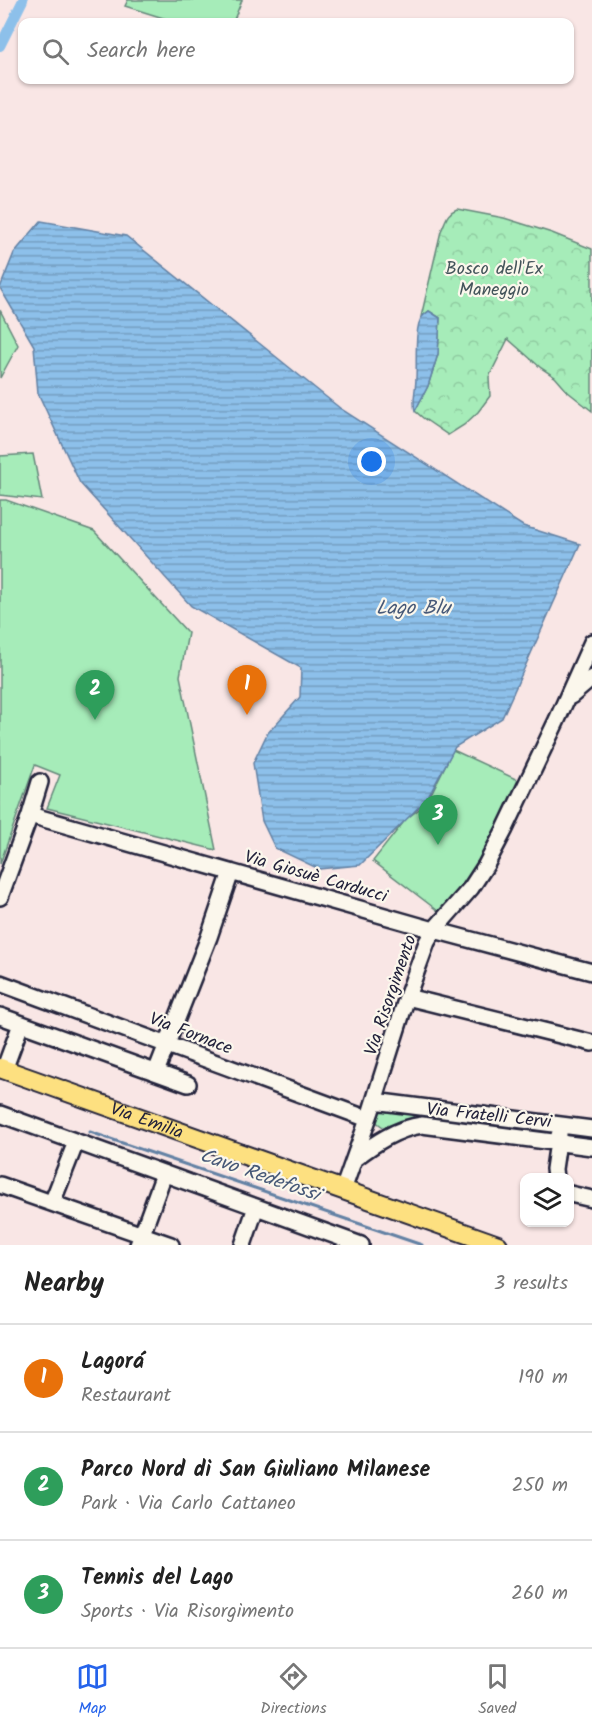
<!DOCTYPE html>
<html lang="en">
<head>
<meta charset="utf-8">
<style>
  :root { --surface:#fff; --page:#f2f2f2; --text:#222; --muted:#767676; --line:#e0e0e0; --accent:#2563eb }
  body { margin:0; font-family:Kalam,sans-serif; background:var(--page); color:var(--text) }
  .controls { position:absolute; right:18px; bottom:18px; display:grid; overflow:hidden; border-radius:12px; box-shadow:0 2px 4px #0004 }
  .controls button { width:54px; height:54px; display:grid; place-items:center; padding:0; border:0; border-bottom:2px solid var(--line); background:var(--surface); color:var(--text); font:30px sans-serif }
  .you { position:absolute; left:372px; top:462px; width:21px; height:21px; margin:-15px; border:4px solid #fff; border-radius:50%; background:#1a73e8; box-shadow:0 0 0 9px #1a73e833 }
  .badge { display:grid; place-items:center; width:39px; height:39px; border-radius:50%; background:var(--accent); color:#fff; font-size:20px; font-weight:700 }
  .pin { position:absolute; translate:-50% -50px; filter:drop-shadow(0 2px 3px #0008) }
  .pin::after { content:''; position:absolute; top:32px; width:21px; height:18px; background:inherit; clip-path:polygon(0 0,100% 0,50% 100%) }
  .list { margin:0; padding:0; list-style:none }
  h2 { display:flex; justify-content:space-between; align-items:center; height:78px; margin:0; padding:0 24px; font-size:26px }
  h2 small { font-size:20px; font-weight:400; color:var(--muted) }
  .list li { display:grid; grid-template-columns:39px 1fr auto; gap:18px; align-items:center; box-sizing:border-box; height:108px; padding:0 24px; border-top:2px solid var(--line) }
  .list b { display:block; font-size:22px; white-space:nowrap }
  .list p { margin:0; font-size:20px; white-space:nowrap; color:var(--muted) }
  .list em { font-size:20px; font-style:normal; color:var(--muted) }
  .icon { flex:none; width:33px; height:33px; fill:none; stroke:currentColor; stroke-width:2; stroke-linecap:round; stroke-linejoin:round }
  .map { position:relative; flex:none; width:592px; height:1245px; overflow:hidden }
  .search { position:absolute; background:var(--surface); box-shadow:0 2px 4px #0004; left:18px; right:18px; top:18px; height:66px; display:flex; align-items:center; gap:15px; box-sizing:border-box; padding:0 21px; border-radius:12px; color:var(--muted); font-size:22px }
  .sheet { height:402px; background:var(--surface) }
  nav { display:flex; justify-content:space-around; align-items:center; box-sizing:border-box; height:84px; border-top:2px solid var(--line); background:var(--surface); font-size:16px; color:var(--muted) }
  nav a { display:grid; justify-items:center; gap:3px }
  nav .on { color:var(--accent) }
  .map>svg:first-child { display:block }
</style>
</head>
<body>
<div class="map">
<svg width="592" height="1245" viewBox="0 0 592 1245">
  <defs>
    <pattern id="forest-crowns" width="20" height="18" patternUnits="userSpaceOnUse" patternTransform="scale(1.5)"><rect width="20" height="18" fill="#a6ecb9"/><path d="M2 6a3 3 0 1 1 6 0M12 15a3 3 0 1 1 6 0" fill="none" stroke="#8fcaa0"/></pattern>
    <pattern id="water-rules" width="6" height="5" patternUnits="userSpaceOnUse" patternTransform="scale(1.5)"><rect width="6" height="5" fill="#8dc0ea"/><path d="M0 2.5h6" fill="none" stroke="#739cbf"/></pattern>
  </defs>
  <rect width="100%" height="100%" fill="#f9e6e5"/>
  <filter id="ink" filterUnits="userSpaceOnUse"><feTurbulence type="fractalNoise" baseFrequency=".0167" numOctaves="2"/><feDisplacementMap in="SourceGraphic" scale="12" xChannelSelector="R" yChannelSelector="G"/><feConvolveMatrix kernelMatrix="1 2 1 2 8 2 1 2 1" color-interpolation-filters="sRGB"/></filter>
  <g filter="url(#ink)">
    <!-- green -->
    <path fill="#a6ecb9" stroke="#64877a" stroke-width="1.5" d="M 128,0 L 242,0 L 233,22 L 176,22 L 125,6 Z
      M 0,310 L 18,345 L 0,378 Z
      M 33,454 L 42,500 L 0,495 L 0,456 Z
      M 0,500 L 6,500 L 94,531 L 188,633 L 180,676 L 216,850 L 47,808 L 60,775 L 35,765 L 0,864 Z
      M 453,750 L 520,781 L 500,828 L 475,868 L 442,914 L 373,861 L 406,819 L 426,804 Z
      M 380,1107 L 414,1112 L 413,1119 L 383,1127 L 375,1121 Z"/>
    <!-- forest -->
    <path fill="url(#forest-crowns)" stroke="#64877a" stroke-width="1.5" d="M 457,209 L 504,218 L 552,233 L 592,249 L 592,411 L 568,392 L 555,377 L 541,368 L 508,339 L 489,377 L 490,396 L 478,412 L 464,425 L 448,435 L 423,418 L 415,411 L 428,386 L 438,354 L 440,318 L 429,311 L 421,317 L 441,231 C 446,221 446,213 457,209 Z"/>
    <!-- water -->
    <path fill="url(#water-rules)" stroke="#6281a4" stroke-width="1.5" d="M 41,221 L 126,236 L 341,409 L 523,526 L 580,544 L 502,718 L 455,747 L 427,799 L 360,865 L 319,869 L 275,848 L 262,821 L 253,763 L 267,734 L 300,697 L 301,668 L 191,606 L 80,483 L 38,393 L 34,346 L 0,288 L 14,253 Z
      M 429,311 L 440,318 L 438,354 L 428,386 L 415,411 C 412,399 416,390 416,378 C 417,365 414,326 422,317 C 424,314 427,313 429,311 Z"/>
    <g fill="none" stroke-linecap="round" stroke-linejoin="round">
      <!-- stream -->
      <path stroke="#6281a4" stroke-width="3" d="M 90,1132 L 422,1245"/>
      <!-- canal -->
      <path stroke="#8dc0ea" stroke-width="10" d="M 0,46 L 23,0"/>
      <defs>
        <path id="minor" d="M 571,696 L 592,678
          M 30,815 L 434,930 L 592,972
          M 0,897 L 30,815 L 40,782
          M 0,983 L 368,1119
          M 407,997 L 592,1043
          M 0,1016 L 188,1084
          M 4,1070 L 21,1024
          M 156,1072 L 209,937 L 231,872
          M 374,1101 L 592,1129
          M 0,1114 L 361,1245
          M 354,1159 C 374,1144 397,1128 422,1125 L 592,1147
          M 555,1178 L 554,1169 L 559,1135
          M 0,1185 L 171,1245
          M 343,1190 L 371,1111 L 407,997 L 427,942 L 434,930 L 471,888 L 486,865 L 505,829 L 557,720 L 592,642
          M 570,1194 L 592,1199
          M 52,1203 L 76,1142
          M 138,1245 L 164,1174
          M 243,1245 L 256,1207"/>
        <g id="major">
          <path id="s1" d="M 0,1068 L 498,1245"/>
        </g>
      </defs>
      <!-- minor casing -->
      <use href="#minor" stroke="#22223b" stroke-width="20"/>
      <!-- major casing -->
      <use href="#major" stroke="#22223b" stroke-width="22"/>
      <!-- minor -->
      <use href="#minor" stroke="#fbf7ec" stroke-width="15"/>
      <!-- major -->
      <use href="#major" stroke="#fde080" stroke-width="18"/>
    </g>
  </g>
  <g text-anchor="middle" stroke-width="4.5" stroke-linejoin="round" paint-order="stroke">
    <!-- park labels -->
    <g font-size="18" fill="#43545a" stroke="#fbf7ec">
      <text x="494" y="274">Bosco dell'Ex<tspan x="494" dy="21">Maneggio</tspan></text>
    </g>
    <!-- street labels -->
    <g font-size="18" fill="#22223b" stroke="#fbf7ec">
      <text transform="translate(316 876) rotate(16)" y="6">Via Giosuè Carducci</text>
      <text transform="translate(390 995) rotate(-71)" y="6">Via Risorgimento</text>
      <text transform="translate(191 1033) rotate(21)" y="6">Via Fornace</text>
      <text transform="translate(489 1115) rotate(6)" y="6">Via Fratelli Cervi</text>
      <text dy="6" stroke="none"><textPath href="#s1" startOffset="156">Via Emilia</textPath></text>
    </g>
    <!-- water labels -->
    <g font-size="20" font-style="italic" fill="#475978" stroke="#fbf7ec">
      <text x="413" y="614">Lago Blu</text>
      <text transform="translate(260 1174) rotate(19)" y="7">Cavo Redefossi</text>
    </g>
  </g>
</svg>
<div class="controls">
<button><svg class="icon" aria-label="layers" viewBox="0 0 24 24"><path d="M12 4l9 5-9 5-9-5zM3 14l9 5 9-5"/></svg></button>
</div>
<div class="you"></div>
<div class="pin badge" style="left:247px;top:715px;background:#e8710a">1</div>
<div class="pin badge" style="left:95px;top:720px;background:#2e9e5b">2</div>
<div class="pin badge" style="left:438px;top:845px;background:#2e9e5b">3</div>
<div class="search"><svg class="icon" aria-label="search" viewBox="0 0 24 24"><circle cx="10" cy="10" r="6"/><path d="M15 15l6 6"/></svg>Search here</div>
</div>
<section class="sheet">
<h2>Nearby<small>3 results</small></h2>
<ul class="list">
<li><span class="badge" style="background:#e8710a">1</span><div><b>Lagorá</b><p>Restaurant</p></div><em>190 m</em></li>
<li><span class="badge" style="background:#2e9e5b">2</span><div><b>Parco Nord di San Giuliano Milanese</b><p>Park · Via Carlo Cattaneo</p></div><em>250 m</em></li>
<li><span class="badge" style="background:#2e9e5b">3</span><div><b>Tennis del Lago</b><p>Sports · Via Risorgimento</p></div><em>260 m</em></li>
</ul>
</section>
<nav>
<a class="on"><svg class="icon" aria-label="map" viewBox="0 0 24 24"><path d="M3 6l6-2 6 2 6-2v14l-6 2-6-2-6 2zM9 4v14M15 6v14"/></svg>Map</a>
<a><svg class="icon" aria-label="directions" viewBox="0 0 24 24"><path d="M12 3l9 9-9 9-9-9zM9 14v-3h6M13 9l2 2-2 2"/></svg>Directions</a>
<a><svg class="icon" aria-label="saved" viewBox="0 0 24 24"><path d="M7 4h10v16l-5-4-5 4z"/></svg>Saved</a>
</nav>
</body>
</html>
